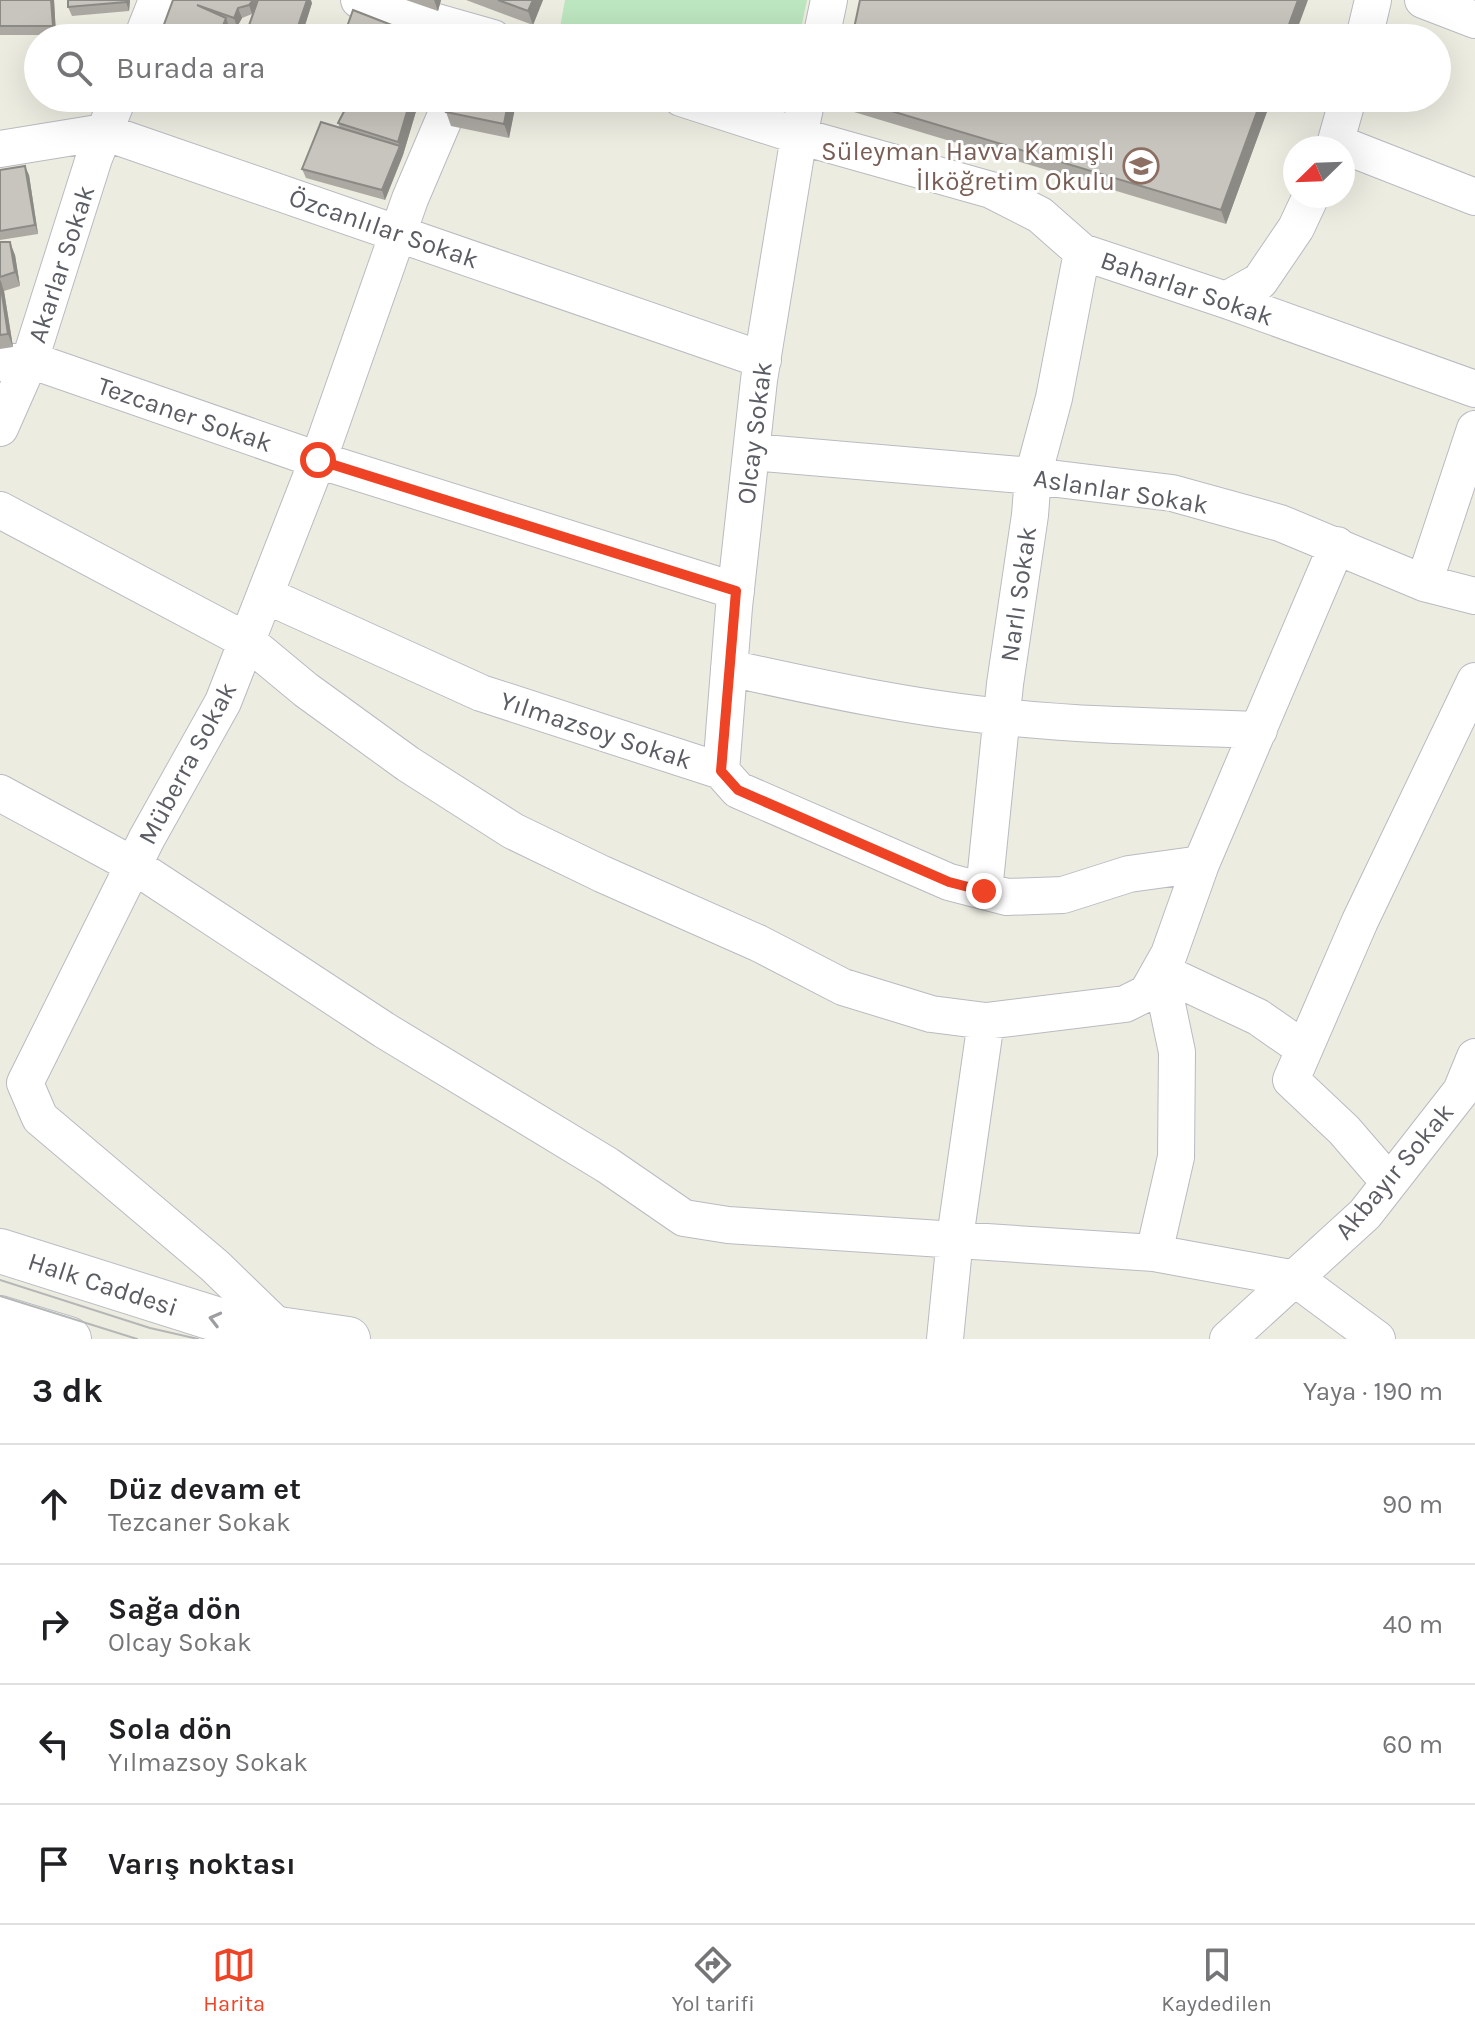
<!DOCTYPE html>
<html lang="tr">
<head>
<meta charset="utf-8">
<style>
  :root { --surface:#fff; --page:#f2f2f2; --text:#202124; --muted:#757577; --line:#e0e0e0; --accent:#ef4326 }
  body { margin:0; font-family:Karla,sans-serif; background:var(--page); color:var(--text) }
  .compass { position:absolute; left:1283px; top:136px; width:72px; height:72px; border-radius:50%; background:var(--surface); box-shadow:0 8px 32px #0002; rotate:247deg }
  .stop { position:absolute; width:24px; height:24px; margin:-18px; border:6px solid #ef4326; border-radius:50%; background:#fff }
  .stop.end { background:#ef4326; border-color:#fff; box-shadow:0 2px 8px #0008 }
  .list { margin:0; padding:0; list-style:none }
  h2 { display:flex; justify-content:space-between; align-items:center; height:104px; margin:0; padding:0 32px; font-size:34px }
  h2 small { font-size:26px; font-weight:400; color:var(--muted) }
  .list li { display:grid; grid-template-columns:52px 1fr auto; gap:24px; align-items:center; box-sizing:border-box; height:120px; padding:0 32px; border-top:2px solid var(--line) }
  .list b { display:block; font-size:30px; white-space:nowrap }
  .list p { margin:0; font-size:26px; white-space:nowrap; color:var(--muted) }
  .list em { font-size:26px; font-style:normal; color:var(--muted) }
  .icon { flex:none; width:44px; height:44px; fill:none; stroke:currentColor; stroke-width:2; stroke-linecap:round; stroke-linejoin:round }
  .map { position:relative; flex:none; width:1475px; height:1339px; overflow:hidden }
  .search { position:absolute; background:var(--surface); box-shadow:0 8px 32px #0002; left:24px; right:24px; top:24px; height:88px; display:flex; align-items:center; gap:20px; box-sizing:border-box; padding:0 28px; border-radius:44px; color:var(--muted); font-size:30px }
  .sheet { height:584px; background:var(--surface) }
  nav { display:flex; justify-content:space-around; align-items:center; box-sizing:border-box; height:112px; border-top:2px solid var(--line); background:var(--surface); font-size:22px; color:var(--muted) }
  nav a { display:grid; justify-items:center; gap:4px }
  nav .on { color:var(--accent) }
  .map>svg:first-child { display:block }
</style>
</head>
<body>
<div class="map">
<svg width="1475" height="1339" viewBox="0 0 1475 1339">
  <rect width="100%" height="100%" fill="#edece1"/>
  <!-- green -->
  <path fill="#bce6bf" d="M 565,0 L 807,0 L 799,38 L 558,38 Z"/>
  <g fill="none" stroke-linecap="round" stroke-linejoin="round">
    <defs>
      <path id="minor" d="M 359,0 L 493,38
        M 1423,0 L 1475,20
        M 142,38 L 157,0
        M 821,38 L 829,0
        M 1364,38 L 1373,0
        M 681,98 L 799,136 L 991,190 L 1040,215 L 1082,252 L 1226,300 L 1475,389
        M 1337,143 L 1475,197
        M 1334,148 L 1348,98
        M 0,149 L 104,132 L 763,360
        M 1226,300 L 1260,281 L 1296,228 L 1311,196
        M 0,363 L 30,360 L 318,460 L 736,591
        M 0,428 L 30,360 L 94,158 L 118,98
        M 751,452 L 1033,476 L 1172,493 L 1280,523 L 1424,583 L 1475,596
        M 0,510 L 247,641 L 306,690 L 408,764 L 513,831 L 602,874 L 758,943 L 843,987 L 931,1014 L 986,1021 L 1125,1004 L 1147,993 L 1169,954 L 1201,864 L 1337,545
        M 1424,583 L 1475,429
        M 265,595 L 481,693 L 721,771 L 738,790 L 949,882 L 1007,897 L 1063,895 L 1129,874 L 1201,864
        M 729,668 C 820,688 911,708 1004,717 C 1088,726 1174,727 1259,730
        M 721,771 L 734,607 L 759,380 L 799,136 L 807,98
        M 0,793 L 133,865 L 384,1030 L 607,1165 L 684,1218 L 728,1225 L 1154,1253 L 1296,1279 L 1377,1339
        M 984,891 L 1005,684 L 1030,515 L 1033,476 L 1054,398 L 1082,252
        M 1160,971 L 1258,1017 L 1304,1049
        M 1389,1182 L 1344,1130 L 1291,1080 L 1360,921 L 1475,681
        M 1154,1253 L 1176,1157 L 1177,1052 L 1160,971
        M 281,1330 L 215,1266 L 40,1118 L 25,1083 L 147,838 L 223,702 L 325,441 L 410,199 L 453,98
        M 945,1339 L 955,1238 L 986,1021
        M 1228,1339 L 1365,1214 L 1461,1091 L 1475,1057"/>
      <path id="secondary" d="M 0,1251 L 222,1321 L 348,1339
        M 0,1318 L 69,1339"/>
    </defs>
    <!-- minor casing -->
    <use href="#minor" stroke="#b9bbc1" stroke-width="38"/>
    <!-- secondary casing -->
    <use href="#secondary" stroke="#babdc4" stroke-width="46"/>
    <!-- minor -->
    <use href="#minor" stroke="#fff" stroke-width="36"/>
    <!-- secondary -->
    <use href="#secondary" stroke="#fff" stroke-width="44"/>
    <!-- tram -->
    <path stroke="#b5b6b6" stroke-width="2" d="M 0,1280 L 150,1328 L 198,1339
      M 0,1296 L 137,1339"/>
  </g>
  <!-- wall -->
  <path fill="#aca9a3" d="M 0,0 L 54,0 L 56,35 L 0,35 Z
    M 68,0 L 130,0 L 129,11 L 72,16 L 68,7 Z
    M 173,0 L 312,3 L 301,38 L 249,38 L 247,31 L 252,14 L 242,18 L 237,27 L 228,24 L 229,27 Z
    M 406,0 L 441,0 L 438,11 Z
    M 466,0 L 543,0 L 533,25 Z
    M 351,98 L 420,98 L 403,155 L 385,200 L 306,178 L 302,169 L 340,128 L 338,123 Z
    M 452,98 L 532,98 L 528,112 L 515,108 L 509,138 L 451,126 L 446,112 Z
    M 840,98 L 1272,98 L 1226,224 L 844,109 Z
    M 0,170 L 29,175 L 38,234 L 0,240 Z
    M 0,242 L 15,255 L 20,286 L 4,291 L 13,347 L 0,349 Z"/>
  <!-- shaded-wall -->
  <path fill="#8c8a85" d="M 51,0 L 54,0 L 56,35 L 53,26 Z
    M 126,0 L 130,0 L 129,11 L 126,2 Z
    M 253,0 L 263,0 L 252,14 L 249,5 Z
    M 307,0 L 311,0 L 312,3 L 301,38 L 294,38 Z
    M 434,0 L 441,0 L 438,11 Z
    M 533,0 L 543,0 L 533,25 L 528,11 Z
    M 1298,0 L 1308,0 L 1294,38 L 1284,38 Z
    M 238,8 L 242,18 L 237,27 L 234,18 Z
    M 226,18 L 229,27 L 225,38 L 218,38 Z
    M 411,98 L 420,98 L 403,155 L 385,200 L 382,190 L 400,146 L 398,142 Z
    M 509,98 L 511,98 L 515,108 L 509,138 L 504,124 Z
    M 523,98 L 532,98 L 528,112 L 523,99 Z
    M 1262,98 L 1272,98 L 1226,224 L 1221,210 Z
    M 25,166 L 29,175 L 38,234 L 35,225 Z
    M 10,242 L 15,255 L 20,286 L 15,272 Z
    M 0,279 L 4,291 L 13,347 L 8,334 Z"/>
  <!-- building -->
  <path fill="#c8c5be" stroke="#8c8a85" stroke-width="2" d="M 0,0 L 51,0 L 53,26 L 0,26 Z
    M 68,0 L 126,0 L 126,2 L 68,7 Z
    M 173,0 L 253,0 L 249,5 L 238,8 L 234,18 L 197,5 L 226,18 L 218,38 L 159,38 Z
    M 258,0 L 307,0 L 294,38 L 267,38 L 247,31 Z
    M 498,0 L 533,0 L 528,11 Z
    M 860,0 L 1298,0 L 1284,38 L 852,38 Z
    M 353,10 L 425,38 L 343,38 Z
    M 351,98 L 411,98 L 398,142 L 338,123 Z
    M 452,98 L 509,98 L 504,124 L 446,112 Z
    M 848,98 L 1262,98 L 1221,210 Z
    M 321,122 L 400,146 L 382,190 L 302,169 Z
    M 25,166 L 35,225 L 0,231 L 0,170 Z
    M 0,242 L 10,242 L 15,272 L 0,277 Z
    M 0,281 L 8,334 L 0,335 Z"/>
  <!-- one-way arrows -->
  <defs><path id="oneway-chevron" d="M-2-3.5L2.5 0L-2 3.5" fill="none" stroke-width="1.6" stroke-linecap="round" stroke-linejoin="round" transform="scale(2)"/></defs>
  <use stroke="#9c9ea1" href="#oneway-chevron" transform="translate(215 1319) rotate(-166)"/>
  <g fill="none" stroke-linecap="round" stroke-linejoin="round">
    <!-- route -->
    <path stroke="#ef4326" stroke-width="10" d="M 318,460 L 736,591 L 721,771 L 738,790 L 949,882 L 984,891"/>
  </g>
  <!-- icons -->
  <defs>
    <symbol id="school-ring" viewBox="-11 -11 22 22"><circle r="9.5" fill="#fff" stroke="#8d6e63" stroke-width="1.5"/><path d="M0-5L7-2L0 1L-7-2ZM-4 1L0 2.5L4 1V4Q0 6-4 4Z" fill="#8d6e63"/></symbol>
  </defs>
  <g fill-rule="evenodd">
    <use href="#school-ring" x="1121" y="146" width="40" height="40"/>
  </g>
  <g text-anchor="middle" stroke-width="6" stroke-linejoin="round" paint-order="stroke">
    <!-- education labels -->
    <g font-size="26" fill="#785e54" stroke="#fff" text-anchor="end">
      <text x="1115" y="160">Süleyman Havva Kamışlı<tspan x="1115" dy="30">İlköğretim Okulu</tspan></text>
    </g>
    <!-- street labels -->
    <g font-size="26" fill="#5a5d63" stroke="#fff">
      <text transform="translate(384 228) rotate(19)" y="9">Özcanlılar Sokak</text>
      <text transform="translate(61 264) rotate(-72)" y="9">Akarlar Sokak</text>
      <text transform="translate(1187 288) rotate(19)" y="9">Baharlar Sokak</text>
      <text transform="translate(185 414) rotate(19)" y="9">Tezcaner Sokak</text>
      <text transform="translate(754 433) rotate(-83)" y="9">Olcay Sokak</text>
      <text transform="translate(1121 491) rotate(9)" y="9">Aslanlar Sokak</text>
      <text transform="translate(1018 594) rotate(-82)" y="9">Narlı Sokak</text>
      <text transform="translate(596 730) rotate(18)" y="9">Yılmazsoy Sokak</text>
      <text transform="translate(187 763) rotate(-62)" y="9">Müberra Sokak</text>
      <text transform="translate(1394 1171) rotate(-50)" y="9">Akbayır Sokak</text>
      <text transform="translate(103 1284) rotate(18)" y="9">Halk Caddesi</text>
    </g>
  </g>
</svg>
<svg class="compass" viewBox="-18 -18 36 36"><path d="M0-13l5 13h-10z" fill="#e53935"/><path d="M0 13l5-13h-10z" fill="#757577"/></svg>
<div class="stop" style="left:318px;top:460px"></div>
<div class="stop end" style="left:984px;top:891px"></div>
<div class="search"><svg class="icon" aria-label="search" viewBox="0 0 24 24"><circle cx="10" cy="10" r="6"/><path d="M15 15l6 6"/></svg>Burada ara</div>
</div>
<section class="sheet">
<h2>3 dk<small>Yaya · 190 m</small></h2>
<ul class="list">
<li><svg class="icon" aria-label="ahead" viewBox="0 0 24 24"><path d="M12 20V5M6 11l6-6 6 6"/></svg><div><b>Düz devam et</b><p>Tezcaner Sokak</p></div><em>90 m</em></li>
<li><svg class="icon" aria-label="right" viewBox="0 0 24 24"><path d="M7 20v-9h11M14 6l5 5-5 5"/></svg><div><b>Sağa dön</b><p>Olcay Sokak</p></div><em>40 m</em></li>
<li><svg class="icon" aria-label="left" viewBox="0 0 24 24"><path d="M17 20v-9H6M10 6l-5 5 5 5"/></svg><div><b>Sola dön</b><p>Yılmazsoy Sokak</p></div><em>60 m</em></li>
<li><svg class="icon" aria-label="arrive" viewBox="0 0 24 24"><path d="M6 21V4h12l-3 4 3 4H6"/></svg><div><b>Varış noktası</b></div></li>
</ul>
</section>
<nav>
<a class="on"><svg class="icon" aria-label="map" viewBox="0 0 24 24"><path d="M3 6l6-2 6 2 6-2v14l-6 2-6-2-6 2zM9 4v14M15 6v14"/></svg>Harita</a>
<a><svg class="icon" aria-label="directions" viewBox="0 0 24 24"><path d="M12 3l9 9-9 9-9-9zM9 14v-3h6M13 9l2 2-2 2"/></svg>Yol tarifi</a>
<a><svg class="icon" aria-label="saved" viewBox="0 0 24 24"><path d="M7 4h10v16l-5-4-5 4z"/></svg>Kaydedilen</a>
</nav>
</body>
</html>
